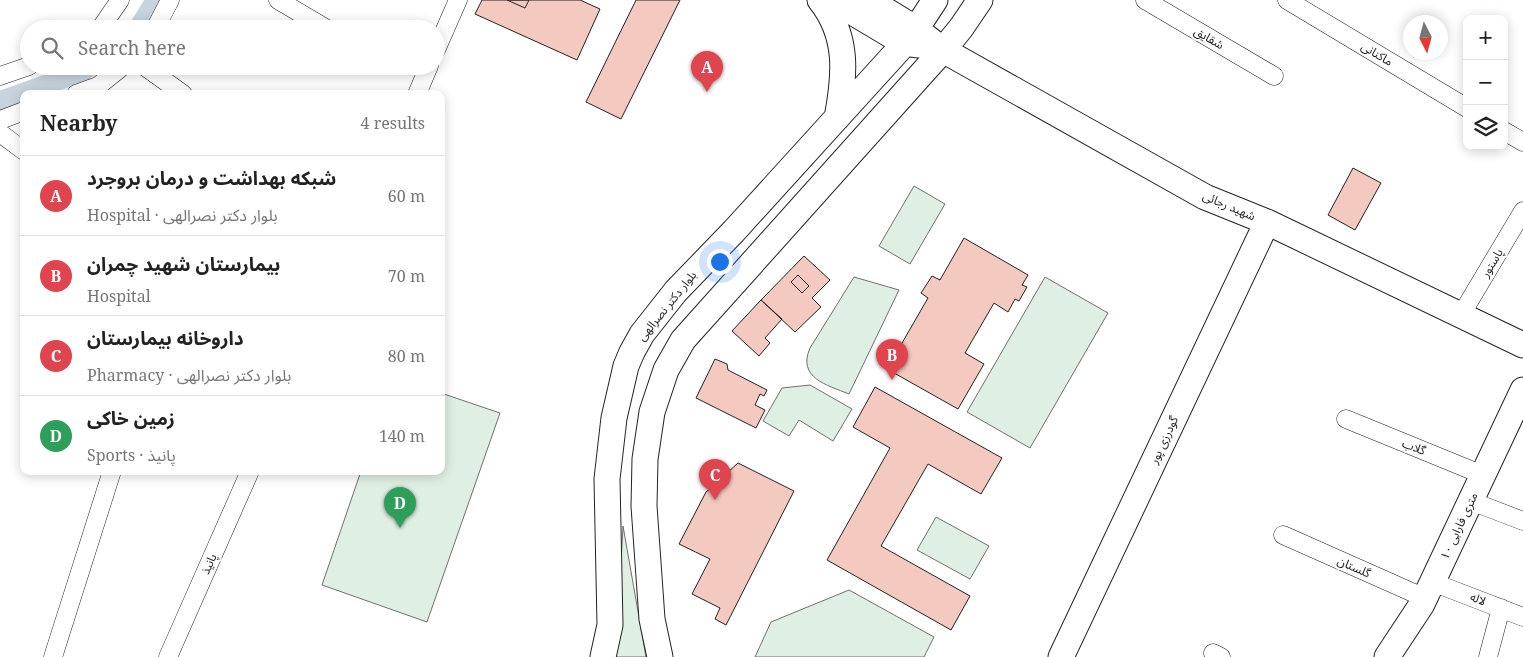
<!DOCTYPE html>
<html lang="en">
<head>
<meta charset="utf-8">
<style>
  :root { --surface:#fff; --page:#f6f6f6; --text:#222; --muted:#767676; --line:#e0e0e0; --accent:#0b8043 }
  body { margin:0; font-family:"Noto Serif","Noto Sans Arabic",serif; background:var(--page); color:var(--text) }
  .controls { position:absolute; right:15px; top:15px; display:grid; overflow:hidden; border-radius:10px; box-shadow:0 2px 12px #0003 }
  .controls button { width:45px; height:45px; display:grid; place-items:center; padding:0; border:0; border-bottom:1px solid var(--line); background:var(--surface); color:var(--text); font:25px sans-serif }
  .compass { position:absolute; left:1403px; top:15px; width:45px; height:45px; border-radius:50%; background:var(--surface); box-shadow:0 2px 12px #0003; rotate:174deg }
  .you { position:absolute; left:719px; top:261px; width:18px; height:18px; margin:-12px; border:4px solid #fff; border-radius:50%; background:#1a73e8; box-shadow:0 0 0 8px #1a73e833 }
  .badge { display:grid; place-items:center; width:32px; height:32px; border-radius:50%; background:var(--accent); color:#fff; font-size:16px; font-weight:700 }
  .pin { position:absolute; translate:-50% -41px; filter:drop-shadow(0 1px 2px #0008) }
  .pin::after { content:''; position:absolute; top:26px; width:18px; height:15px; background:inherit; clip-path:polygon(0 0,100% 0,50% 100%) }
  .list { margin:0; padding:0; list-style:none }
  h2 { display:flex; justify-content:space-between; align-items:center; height:65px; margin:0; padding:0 20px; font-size:21px }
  h2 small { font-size:16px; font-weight:400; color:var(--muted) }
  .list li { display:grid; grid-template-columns:32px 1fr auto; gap:15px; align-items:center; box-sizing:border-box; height:80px; padding:0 20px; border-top:1px solid var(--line) }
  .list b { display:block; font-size:19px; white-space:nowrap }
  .list p { margin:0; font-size:16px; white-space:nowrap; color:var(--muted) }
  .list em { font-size:16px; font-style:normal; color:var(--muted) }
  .icon { flex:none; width:28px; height:28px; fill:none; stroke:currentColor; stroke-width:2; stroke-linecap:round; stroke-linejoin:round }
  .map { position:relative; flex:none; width:1523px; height:657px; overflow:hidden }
  .search { position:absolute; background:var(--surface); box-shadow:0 2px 12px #0003; left:20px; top:20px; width:425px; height:55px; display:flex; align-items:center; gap:12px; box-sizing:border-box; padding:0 18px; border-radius:28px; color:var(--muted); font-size:19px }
  .panel { position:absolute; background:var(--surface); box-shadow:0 2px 12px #0003; left:20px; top:90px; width:425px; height:385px; border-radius:10px }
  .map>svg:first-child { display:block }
</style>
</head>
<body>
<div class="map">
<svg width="1523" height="657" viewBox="0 0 1523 657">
  <rect width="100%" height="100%" fill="#fff"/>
  <!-- green -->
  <path fill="#e0efe3" stroke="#6f6f6f" d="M 914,186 L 945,204 L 910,264 L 879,246 Z
    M 854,277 L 899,290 L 849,394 C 827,385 797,378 810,348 Z
    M 1045,277 L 1108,313 L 1030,448 L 967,412 Z
    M 810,385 L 852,409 L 833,441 L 799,420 L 789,436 L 763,421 L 782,388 Z
    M 441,393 L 500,413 L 427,622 L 322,585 L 361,471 L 441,471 Z
    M 936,517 L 989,546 L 970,579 L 917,550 Z
    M 623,526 L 646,657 L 616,657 Z
    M 849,590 L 934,637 L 924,657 L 755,657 L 771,622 Z"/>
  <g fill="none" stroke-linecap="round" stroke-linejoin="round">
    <!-- canal -->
    <path stroke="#c7d3dd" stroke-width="20" d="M 138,29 L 156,0
      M 0,101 L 82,72 L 90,66"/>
  </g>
  <!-- building -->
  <path fill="#f3c9c0" stroke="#222" d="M 482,0 L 580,0 L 600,9 L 577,60 L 475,14 Z
    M 507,0 L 529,0 L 525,8 Z
    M 636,0 L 680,0 L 621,119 L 586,102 Z
    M 1353,168 L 1381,183 L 1355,230 L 1328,215 Z
    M 964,238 L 1028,275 L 1022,285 L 1027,287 L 1019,301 L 1015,299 L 1008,312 L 994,303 L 965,353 L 984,364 L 958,409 L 887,369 L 928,298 L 921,293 L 932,276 L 940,280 Z
    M 804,256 L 830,280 L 812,298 L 821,307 L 795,332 L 761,300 Z
    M 798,275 L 809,286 L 802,293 L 791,282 Z
    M 761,300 L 782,319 L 765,338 L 770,343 L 759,356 L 732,331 Z
    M 715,359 L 727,364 L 728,370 L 767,390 L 764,396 L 760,394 L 755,405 L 765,410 L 756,428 L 696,398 Z
    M 875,387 L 1002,458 L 981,494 L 928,464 L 881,546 L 970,596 L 951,630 L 827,560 L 890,448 L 853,427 Z
    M 738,463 L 794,491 L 726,625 L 715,619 L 720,608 L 692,594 L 710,559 L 679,544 L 706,492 Z"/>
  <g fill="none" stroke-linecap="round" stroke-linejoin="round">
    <defs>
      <path id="street" d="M 278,0 L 327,29
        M 1145,0 L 1274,76
        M 1287,0 L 1467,108
        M 100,29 L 120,0
        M 155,29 L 170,0
        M 436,50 L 458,0
        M 144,66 L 183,94
        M 0,76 L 29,66
        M 76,94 L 98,86 L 123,66
        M 417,94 L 429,66
        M 0,120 L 24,111
        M 1504,131 L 1523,142
        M 0,133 L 24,151
        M 1461,315 L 1523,211
        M 1346,419 L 1483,475
        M 1471,501 L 1523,521
        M 1283,535 L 1425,598
        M 1432,582 L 1523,617
        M 1213,653 L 1221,657
        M 53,657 L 112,471
        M 168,657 L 250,471
        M 1488,657 L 1501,608"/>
      <path id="secondary" d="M 820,0 C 849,36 845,76 837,118
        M 832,0 L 904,43 L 919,45
        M 869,0 L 916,29 L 943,50 L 1205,197 L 1267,222 L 1523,345
        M 603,657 L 610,625 L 607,479 L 614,418 L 626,366 L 632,352 L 642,334 L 676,291 L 734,231 L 904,44 L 916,29 L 935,0
        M 660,657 L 652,619 L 644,506 L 645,459 L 652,412 L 666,370 L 683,340 L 943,50 L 961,28 L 980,0
        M 1061,657 L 1267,222
        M 1387,657 L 1422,604 L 1523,390"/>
    </defs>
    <!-- street casing -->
    <use href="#street" stroke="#222" stroke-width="19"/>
    <!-- secondary casing -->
    <use href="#secondary" stroke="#222" stroke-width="27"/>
    <!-- street -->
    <use href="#street" stroke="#fff" stroke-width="18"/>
    <!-- secondary -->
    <use href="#secondary" stroke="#fff" stroke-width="25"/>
  </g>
  <g text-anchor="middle" stroke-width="4" stroke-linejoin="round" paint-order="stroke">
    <!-- street labels -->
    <g font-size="12" fill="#222" stroke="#fff">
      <text transform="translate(1209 38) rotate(31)" y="4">شقایق</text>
      <text transform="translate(1377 54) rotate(31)" y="4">ماکنانی</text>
      <text transform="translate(1229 206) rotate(23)" y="4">شهید رجائی</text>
      <text transform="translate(1492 263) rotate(-59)" y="4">پاستور</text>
      <text transform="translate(667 306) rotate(-51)" y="4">بلوار دکتر نصرالهی</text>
      <text transform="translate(1164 440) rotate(-65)" y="4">گودرزی پور</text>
      <text transform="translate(1414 447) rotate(22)" y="4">گلاب</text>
      <text transform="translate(1459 526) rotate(-65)" y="4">۱۰ متری فارابی</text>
      <text transform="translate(209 564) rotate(-66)" y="4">پانیذ</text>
      <text transform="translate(1354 567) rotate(24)" y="4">گلستان</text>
      <text transform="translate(1478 599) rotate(21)" y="4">لاله</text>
    </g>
  </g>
</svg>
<div class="controls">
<button>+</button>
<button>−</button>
<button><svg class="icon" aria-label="layers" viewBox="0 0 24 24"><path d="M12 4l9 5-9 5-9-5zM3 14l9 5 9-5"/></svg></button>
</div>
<svg class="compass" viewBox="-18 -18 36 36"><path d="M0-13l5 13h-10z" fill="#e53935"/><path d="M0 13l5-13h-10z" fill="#767676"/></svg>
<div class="you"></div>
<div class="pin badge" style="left:707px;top:92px;background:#e0444e">A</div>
<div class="pin badge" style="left:892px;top:380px;background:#e0444e">B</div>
<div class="pin badge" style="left:715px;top:500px;background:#e0444e">C</div>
<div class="pin badge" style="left:400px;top:528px;background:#2e9e5b">D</div>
<div class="search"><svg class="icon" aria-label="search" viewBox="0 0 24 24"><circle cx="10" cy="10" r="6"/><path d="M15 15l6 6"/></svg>Search here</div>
<section class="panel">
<h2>Nearby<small>4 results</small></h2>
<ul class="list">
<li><span class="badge" style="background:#e0444e">A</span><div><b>شبکه بهداشت و درمان بروجرد</b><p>Hospital · بلوار دکتر نصرالهی</p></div><em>60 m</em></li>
<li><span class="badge" style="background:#e0444e">B</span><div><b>بیمارستان شهید چمران</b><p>Hospital</p></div><em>70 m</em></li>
<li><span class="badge" style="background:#e0444e">C</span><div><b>داروخانه بیمارستان</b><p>Pharmacy · بلوار دکتر نصرالهی</p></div><em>80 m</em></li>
<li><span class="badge" style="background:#2e9e5b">D</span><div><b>زمین خاکی</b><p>Sports · پانیذ</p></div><em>140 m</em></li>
</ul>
</section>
</div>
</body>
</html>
